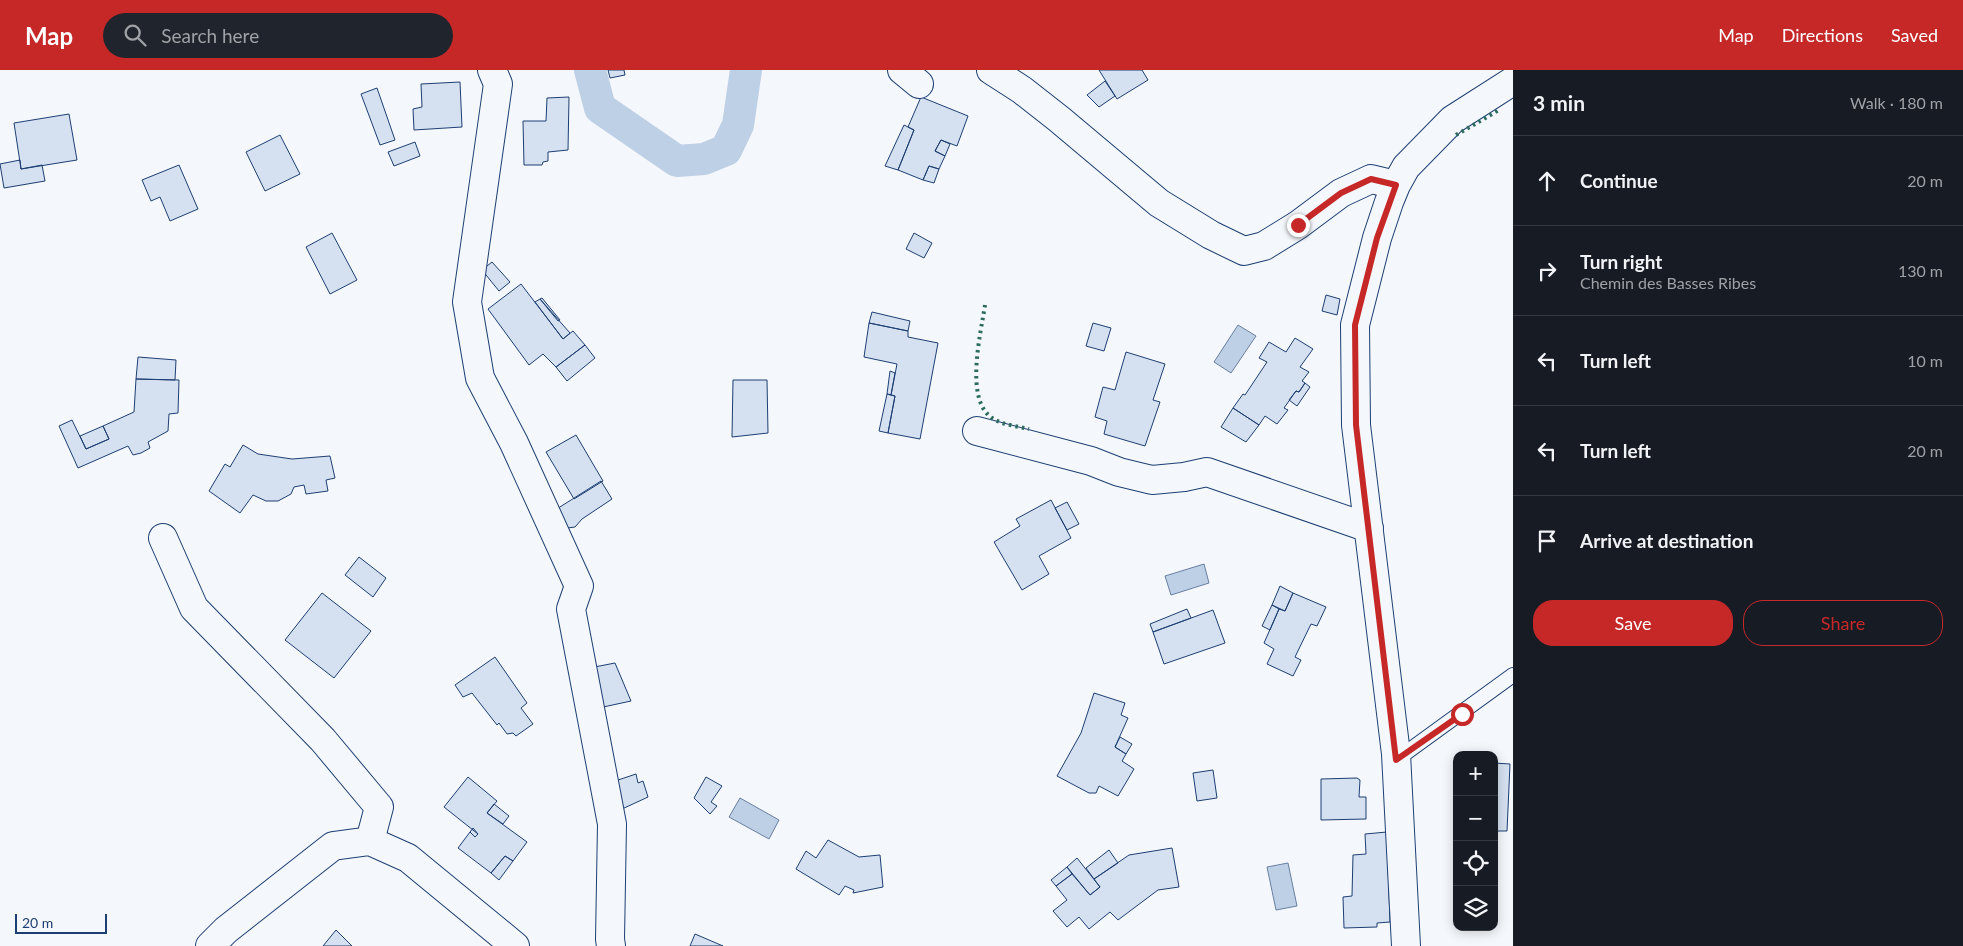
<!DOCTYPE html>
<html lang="en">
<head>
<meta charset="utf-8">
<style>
  :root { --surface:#171b24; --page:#20242c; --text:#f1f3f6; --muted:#9ea1a6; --line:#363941; --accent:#c62828 }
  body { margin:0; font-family:Lato,sans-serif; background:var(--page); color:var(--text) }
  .controls { position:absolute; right:15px; bottom:15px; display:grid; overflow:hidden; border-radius:10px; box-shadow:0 2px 12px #0003 }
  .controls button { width:45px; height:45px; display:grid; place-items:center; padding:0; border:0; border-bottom:1px solid var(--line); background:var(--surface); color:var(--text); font:25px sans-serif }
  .scale { position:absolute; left:15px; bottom:12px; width:92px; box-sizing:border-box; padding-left:5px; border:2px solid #1d3f73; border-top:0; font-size:14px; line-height:18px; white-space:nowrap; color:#1d3f73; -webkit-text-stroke:4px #f4f7fb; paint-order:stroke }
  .stop { position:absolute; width:15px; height:15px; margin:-11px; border:4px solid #c62828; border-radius:50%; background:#fff }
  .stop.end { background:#c62828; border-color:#fff; box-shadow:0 1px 5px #0008 }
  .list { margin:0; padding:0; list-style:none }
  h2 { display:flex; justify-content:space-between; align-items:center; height:65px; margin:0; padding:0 20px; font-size:21px }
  h2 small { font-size:16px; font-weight:400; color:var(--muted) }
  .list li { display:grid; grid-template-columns:32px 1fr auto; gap:15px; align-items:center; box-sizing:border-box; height:90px; padding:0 20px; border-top:1px solid var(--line) }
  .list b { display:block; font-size:19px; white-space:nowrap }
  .list p { margin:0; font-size:16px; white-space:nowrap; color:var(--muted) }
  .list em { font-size:16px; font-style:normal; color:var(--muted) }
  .actions { display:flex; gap:10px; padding:15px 20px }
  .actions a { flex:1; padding:11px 0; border:1px solid var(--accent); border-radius:20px; text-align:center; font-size:18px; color:var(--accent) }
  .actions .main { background:var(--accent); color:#fff }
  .icon { flex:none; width:28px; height:28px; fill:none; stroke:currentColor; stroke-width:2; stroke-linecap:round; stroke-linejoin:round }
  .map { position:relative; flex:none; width:1513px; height:876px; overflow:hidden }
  header { display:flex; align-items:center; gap:30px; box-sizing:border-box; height:70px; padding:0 25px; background:var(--accent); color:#fff }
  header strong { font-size:24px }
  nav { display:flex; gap:28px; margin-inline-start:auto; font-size:18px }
  .search { width:350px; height:45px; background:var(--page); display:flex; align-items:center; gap:12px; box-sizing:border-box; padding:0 18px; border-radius:28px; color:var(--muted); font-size:19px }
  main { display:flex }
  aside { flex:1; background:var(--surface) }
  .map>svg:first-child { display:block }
</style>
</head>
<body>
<header>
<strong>Map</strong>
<div class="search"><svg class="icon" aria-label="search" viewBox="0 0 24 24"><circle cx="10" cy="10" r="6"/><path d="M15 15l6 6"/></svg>Search here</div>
<nav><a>Map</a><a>Directions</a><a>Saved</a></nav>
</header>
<main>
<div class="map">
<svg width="1513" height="876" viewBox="0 0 1513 876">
  <rect width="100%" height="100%" fill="#f4f7fb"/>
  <!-- water -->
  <path fill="#bed0e5" stroke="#687fa3" d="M 1238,255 L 1256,266 L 1231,303 L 1214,292 Z
    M 1204,494 L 1209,513 L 1171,525 L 1165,506 Z
    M 740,728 L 779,750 L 769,769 L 729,747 Z
    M 1288,793 L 1297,836 L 1276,840 L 1267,797 Z"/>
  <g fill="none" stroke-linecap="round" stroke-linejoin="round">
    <!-- canal -->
    <path stroke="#bed0e5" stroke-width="32" d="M 590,0 L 600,38 L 677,91 L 704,89 L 726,80 L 738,55 L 746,0"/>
  </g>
  <!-- building -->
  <path fill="#d5e0f0" stroke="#1d3f73" d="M 608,0 L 624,0 L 625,5 L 610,8 Z
    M 1099,0 L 1142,0 L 1148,10 L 1117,29 Z
    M 1105,11 L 1115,26 L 1099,37 L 1087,25 Z
    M 460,12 L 462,57 L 414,60 L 413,39 L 422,37 L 421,14 Z
    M 377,18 L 395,70 L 380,75 L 361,24 Z
    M 569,27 L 568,80 L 548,82 L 548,91 L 543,92 L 542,95 L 524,95 L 523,51 L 546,51 L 547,28 Z
    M 921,27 L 968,46 L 957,76 L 941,70 L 935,81 L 945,86 L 939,99 L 929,96 L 923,110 L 898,100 L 914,60 L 908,57 Z
    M 69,44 L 77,90 L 21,99 L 14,53 Z
    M 904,55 L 914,60 L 898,100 L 885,96 Z
    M 280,65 L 300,104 L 265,121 L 246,82 Z
    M 941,70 L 950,74 L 945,86 L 935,81 Z
    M 415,72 L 420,86 L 394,96 L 388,82 Z
    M 20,90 L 21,99 L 42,95 L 45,111 L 4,118 L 0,94 Z
    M 179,95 L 198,139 L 170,151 L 160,127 L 151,131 L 142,110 Z
    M 929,96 L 939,99 L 934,113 L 923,110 Z
    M 332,163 L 357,210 L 330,224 L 306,177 Z
    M 914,163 L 932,173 L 924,188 L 906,179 Z
    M 492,192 L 510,212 L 499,221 L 482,200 Z
    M 521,214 L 563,269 L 573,261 L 585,275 L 556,297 L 543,284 L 529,295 L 488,239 Z
    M 1326,225 L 1340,229 L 1337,245 L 1322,241 Z
    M 542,228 L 560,250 L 558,251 L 540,229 Z
    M 540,229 L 570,263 L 563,269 L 535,232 Z
    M 872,242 L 910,251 L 908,261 L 869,253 Z
    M 869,253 L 908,261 L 908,267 L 938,273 L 920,369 L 888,363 L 895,326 L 891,325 L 897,294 L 864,287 Z
    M 1093,253 L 1111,258 L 1104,281 L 1086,276 Z
    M 1295,268 L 1313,279 L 1300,297 L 1309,302 L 1302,311 L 1305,313 L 1299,322 L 1296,321 L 1284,338 L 1288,340 L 1277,354 L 1265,346 L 1259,355 L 1233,338 L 1243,324 L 1245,325 L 1267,292 L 1259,288 L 1269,272 L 1286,282 Z
    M 585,275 L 595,288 L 567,311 L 556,297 Z
    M 1126,282 L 1165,294 L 1153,330 L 1160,332 L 1145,376 L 1104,364 L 1107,351 L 1095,347 L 1103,317 L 1115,320 Z
    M 138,287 L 176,290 L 175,310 L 136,309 Z
    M 890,301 L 895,303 L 891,325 L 887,324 Z
    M 136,309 L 179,310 L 178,343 L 169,344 L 168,361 L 148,372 L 150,378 L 141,383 L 133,385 L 128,376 L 78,398 L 59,356 L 72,350 L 86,379 L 109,369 L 103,356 L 134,342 Z
    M 733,310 L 767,310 L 768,363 L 732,367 Z
    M 1305,313 L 1310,317 L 1297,336 L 1289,330 L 1296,321 L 1299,322 Z
    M 887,324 L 895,326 L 888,363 L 879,361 Z
    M 1233,338 L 1259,355 L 1246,372 L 1221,357 Z
    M 103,356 L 109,369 L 86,379 L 80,366 Z
    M 576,365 L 603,411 L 574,429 L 546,382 Z
    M 243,375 L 258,384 L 292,389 L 330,386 L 335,408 L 326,410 L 328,421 L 306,424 L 304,415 L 294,417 L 291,424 L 278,431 L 266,431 L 253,425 L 240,443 L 209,421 L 225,394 L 230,397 Z
    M 601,411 L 612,429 L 582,449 L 575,457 L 560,459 L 552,442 Z
    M 1051,430 L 1071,468 L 1039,486 L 1049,504 L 1022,520 L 994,472 L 1020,456 L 1016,449 Z
    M 1067,432 L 1079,454 L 1067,460 L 1055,438 Z
    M 359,487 L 386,508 L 373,527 L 345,505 Z
    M 1280,516 L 1293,523 L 1285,541 L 1272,535 Z
    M 322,523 L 371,561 L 334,608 L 285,570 Z
    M 1293,523 L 1326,537 L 1317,556 L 1311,554 L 1295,587 L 1301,590 L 1293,606 L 1267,594 L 1274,579 L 1264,573 L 1279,539 L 1285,541 Z
    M 1272,535 L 1279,539 L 1270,560 L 1262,556 Z
    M 1187,539 L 1191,548 L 1153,562 L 1150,554 Z
    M 1213,540 L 1225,573 L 1164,594 L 1153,562 Z
    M 495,587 L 527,633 L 521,638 L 533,654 L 516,666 L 513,663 L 507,664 L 499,653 L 497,655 L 472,623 L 463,627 L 455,615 Z
    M 615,593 L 631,631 L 594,639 L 584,599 Z
    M 1094,623 L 1125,633 L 1121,645 L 1128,648 L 1115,677 L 1126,684 L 1122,691 L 1134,699 L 1118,726 L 1099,716 L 1096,723 L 1089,723 L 1057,706 L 1081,663 Z
    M 1120,667 L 1132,674 L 1126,684 L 1115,677 Z
    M 1494,693 L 1510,694 L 1507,761 L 1494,761 Z
    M 1213,700 L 1217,728 L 1197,731 L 1193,703 Z
    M 636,704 L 638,713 L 643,711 L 648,727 L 622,739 L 615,711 Z
    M 468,707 L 497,731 L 487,743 L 527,772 L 513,791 L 505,786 L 491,803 L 458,778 L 470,762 L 475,767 L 478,764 L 444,737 Z
    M 706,707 L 722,716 L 711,732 L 717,736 L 710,744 L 694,728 Z
    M 1357,708 L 1360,710 L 1359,727 L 1366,727 L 1366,749 L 1321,750 L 1321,709 Z
    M 494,734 L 509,746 L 503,754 L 487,743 Z
    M 473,758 L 478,764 L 475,767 L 470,762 Z
    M 1387,762 L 1390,852 L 1377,853 L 1377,857 L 1344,858 L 1343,827 L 1352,826 L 1353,785 L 1366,784 L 1365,764 Z
    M 828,770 L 859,787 L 880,785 L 883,817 L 853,823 L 854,820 L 845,816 L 839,825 L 796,799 L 806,781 L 816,788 Z
    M 1172,778 L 1179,817 L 1158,820 L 1118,850 L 1110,842 L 1089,859 L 1079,847 L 1067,857 L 1053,841 L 1067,830 L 1056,816 L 1072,804 L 1090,825 L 1100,817 L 1094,809 L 1129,785 Z
    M 1109,780 L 1118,793 L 1094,809 L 1086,798 Z
    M 505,786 L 513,791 L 499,810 L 491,803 Z
    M 1077,788 L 1100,817 L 1090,825 L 1067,797 Z
    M 1067,797 L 1072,804 L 1056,816 L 1051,810 Z
    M 336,860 L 352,876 L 323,876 Z
    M 695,864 L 723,876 L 690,876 Z"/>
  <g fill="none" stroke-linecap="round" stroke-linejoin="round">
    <defs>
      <path id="lane" d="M 1396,690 L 1513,605"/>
      <path id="street" d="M 492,0 L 498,14 L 467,232 L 480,308 L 514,373 L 579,516 L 571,539 L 612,754 L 610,869 L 611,876
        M 902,0 L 919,14
        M 991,0 L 1022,20 L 1059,49 L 1159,133 L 1211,165 L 1244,181 L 1264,176 L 1298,155 L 1341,123 L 1371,109 L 1396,115
        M 977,361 L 1091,391 L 1119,402 L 1152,410 L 1184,407 L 1207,402 L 1369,458
        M 163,468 L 194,538 L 323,670 L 379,737 L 370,771
        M 210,876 L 226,860 L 333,776 L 370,771 L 408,788 L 515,876
        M 1406,876 L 1396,684 L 1356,355 L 1355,255 L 1377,168 L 1389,132 L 1396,115 L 1406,97 L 1452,50 L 1513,11"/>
    </defs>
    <!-- lane casing -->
    <use href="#lane" stroke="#1d3f73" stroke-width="16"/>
    <!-- street casing -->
    <use href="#street" stroke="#1d3f73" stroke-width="30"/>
    <!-- lane -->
    <use href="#lane" stroke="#f4f7fb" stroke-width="14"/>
    <!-- street -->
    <use href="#street" stroke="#f4f7fb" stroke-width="28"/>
    <!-- hedge -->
    <path stroke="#2c6c60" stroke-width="4" stroke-dasharray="2.5 4" stroke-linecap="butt" d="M 1456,65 L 1499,40
      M 985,235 C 981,263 964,329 992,348 C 1002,355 1017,356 1029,359"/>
  </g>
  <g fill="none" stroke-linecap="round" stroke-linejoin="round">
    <!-- route -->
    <path stroke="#c62828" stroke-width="6" d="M 1298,155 L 1341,123 L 1371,109 L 1396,115 L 1377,168 L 1355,255 L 1356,355 L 1396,690 L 1462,644"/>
  </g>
</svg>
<div class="controls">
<button>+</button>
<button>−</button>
<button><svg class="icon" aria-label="locate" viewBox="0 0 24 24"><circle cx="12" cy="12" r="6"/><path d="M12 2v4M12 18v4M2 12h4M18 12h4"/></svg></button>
<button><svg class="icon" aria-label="layers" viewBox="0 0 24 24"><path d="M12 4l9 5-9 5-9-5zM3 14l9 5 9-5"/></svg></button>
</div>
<div class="scale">20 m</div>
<div class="stop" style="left:1462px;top:644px"></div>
<div class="stop end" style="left:1298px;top:155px"></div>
</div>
<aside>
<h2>3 min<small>Walk · 180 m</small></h2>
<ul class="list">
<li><svg class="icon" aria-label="ahead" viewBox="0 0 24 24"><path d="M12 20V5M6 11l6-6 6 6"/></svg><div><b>Continue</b></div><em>20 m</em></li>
<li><svg class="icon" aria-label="right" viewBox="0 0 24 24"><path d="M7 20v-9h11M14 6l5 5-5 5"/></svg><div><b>Turn right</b><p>Chemin des Basses Ribes</p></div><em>130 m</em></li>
<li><svg class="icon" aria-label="left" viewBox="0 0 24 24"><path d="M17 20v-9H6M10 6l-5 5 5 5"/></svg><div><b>Turn left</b></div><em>10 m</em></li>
<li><svg class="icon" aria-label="left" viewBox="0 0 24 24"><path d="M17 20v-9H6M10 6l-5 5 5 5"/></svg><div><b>Turn left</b></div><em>20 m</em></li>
<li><svg class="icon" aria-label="arrive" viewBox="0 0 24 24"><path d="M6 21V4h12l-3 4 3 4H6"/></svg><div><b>Arrive at destination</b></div></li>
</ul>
<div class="actions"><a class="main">Save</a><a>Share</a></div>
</aside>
</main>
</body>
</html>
